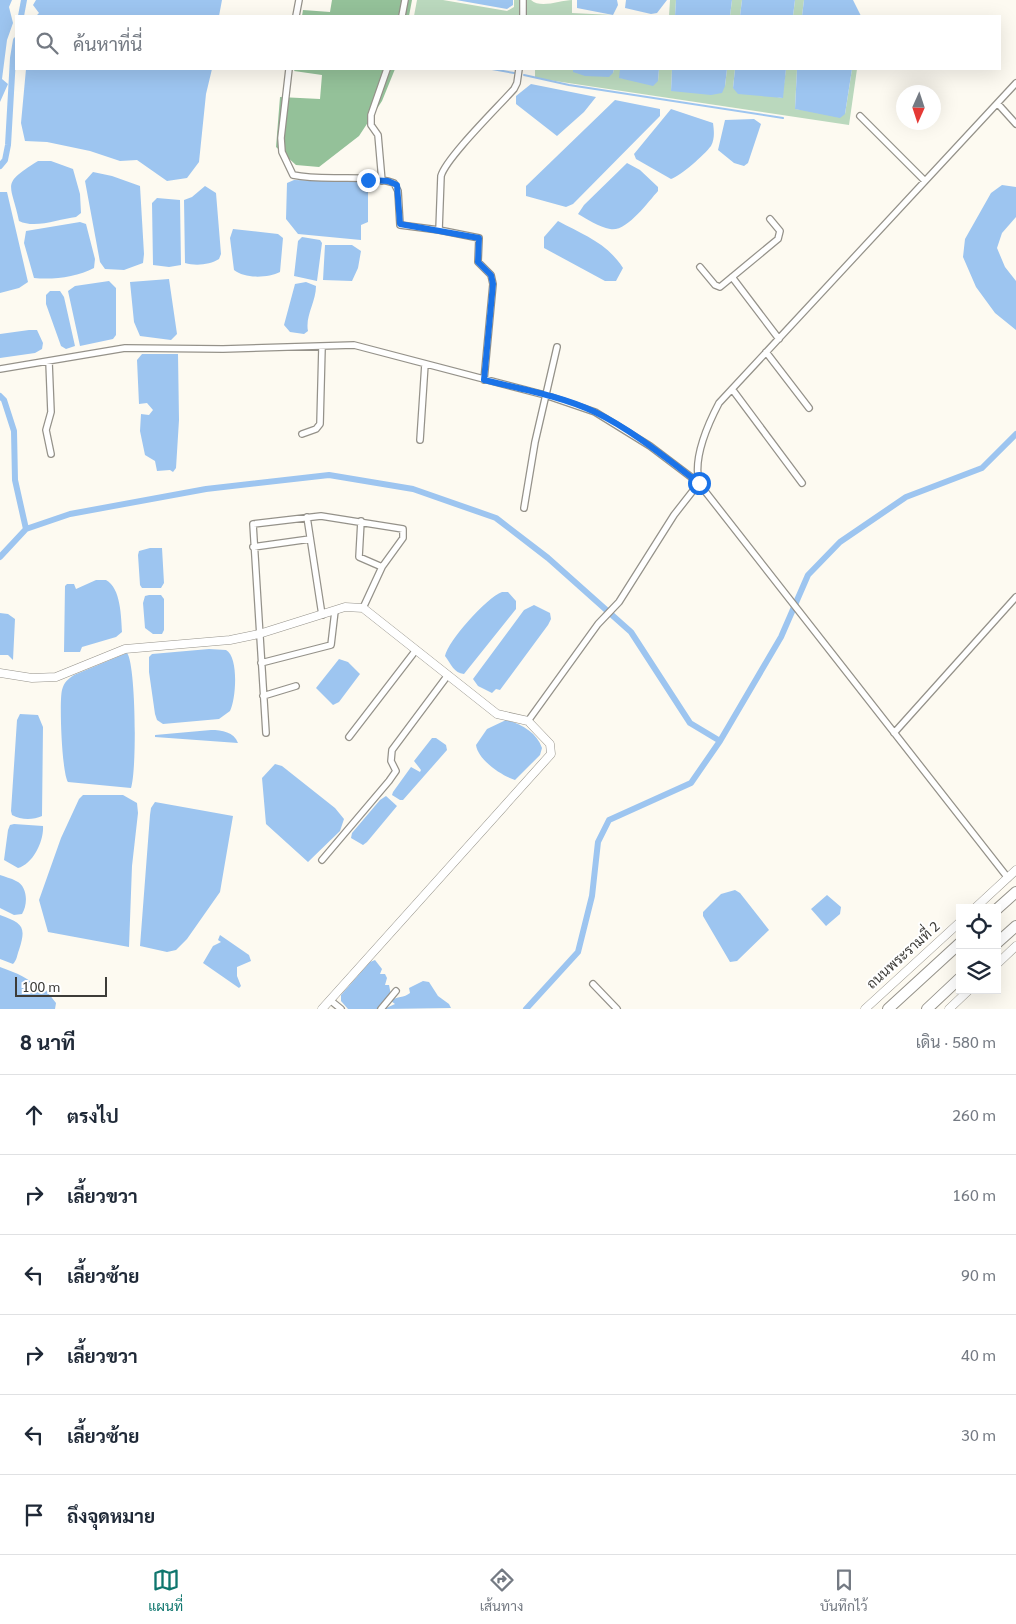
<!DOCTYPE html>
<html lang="th">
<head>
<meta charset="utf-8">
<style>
  :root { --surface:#fff; --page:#f2f2f3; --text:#1f2937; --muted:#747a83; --line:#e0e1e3; --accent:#0f766e }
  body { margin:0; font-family:Georgia,Sarabun,serif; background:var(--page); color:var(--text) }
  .controls { position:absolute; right:15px; bottom:15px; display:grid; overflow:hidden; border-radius:0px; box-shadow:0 5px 20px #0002 }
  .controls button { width:45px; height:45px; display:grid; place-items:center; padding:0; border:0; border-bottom:1px solid var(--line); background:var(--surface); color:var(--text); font:25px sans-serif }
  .compass { position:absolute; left:896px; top:85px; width:45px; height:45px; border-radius:50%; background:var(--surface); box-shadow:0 5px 20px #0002; rotate:183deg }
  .scale { position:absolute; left:15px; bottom:12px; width:92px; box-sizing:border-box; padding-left:5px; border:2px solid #3d3c38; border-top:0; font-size:14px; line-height:18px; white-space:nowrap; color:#3d3c38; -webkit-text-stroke:4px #fff; paint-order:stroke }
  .stop { position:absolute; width:15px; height:15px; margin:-11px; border:4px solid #1a73e8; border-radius:50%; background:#fff }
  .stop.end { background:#1a73e8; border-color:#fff; box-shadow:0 1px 5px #0008 }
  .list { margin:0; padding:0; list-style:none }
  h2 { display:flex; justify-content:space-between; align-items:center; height:65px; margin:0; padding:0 20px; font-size:21px }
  h2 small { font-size:16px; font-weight:400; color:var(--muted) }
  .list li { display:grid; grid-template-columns:32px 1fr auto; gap:15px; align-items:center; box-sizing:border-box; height:80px; padding:0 20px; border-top:1px solid var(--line) }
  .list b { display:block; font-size:19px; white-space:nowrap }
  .list em { font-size:16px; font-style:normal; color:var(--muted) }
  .icon { flex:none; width:28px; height:28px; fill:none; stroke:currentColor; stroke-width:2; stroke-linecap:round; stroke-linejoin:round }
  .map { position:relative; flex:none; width:1016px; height:1009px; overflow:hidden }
  .search { position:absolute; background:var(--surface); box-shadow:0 5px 20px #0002; left:15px; right:15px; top:15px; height:55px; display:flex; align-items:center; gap:12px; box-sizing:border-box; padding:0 18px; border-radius:0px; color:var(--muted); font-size:19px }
  .sheet { height:545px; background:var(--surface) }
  nav { display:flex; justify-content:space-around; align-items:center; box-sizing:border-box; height:70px; border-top:1px solid var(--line); background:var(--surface); font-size:14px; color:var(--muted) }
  nav a { display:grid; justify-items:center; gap:2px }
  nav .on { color:var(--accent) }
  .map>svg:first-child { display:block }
</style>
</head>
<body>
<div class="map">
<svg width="1016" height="1009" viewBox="0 0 1016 1009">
  <rect width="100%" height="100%" fill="#fdfaf1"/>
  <!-- green -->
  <path fill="#bad8bd" d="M 417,0 L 443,0 L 507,11 L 514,7 L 514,0 L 531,0 C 541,9 560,0 572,0 L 572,13 L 633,16 L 414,16 Z
    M 670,0 L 676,0 L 675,16 L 669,16 Z
    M 732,0 L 742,0 L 740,16 L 730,16 Z
    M 795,0 L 804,0 L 802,16 L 793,16 Z
    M 535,69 L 573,69 L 573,72 L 613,73 L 614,69 L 620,69 L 620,78 L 658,81 L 659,69 L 672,69 L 671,91 L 725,86 L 727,69 L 735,69 L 733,88 L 782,98 L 786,69 L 797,69 L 795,109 L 845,114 L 852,69 L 857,69 L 849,125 L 535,78 Z"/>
  <!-- forest -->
  <path fill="#94c199" d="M 332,0 L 412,0 L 409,16 L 302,16 L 303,10 L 330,12 Z
    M 295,69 L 395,69 L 382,101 L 359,136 L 319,167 L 296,165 L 276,147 L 280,97 L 320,99 L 322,75 L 294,71 Z"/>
  <!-- water -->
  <path fill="#9dc5f0" d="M 0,0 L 12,0 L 9,7 L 13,23 L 7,40 L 2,79 L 8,84 L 0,102 Z
    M 36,0 L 222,0 L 219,16 L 36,16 L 39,13 L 33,5 Z
    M 456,0 L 513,0 L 513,5 L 507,9 Z
    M 577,0 L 617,0 L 618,5 L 613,15 L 577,8 Z
    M 626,0 L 667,0 L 657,13 L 651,14 L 625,8 Z
    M 676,0 L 732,0 L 730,16 L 675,16 Z
    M 742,0 L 795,0 L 793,16 L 740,16 Z
    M 804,0 L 853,0 L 861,16 L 802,16 Z
    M 26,69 L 212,69 L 206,94 L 199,162 L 187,178 L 167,181 L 137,160 L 120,161 L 90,151 L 47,142 L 25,141 L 21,123 Z
    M 573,69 L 614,69 L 613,73 L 609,77 L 585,76 L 573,72 Z
    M 620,69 L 659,69 L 658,81 L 653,86 L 619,78 Z
    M 672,69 L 727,69 L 725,86 L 722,93 L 711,95 L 671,91 Z
    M 735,69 L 786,69 L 783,98 L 738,94 L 733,88 Z
    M 797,69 L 852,69 L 845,114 L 840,118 L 795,109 Z
    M 531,84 L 596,97 L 584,112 L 557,136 L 516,104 L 516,96 Z
    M 615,100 L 660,109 L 660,116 L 573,204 L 566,207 L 526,196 L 526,186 Z
    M 671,109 L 713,123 C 714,130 715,139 711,146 C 704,155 681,176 671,179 L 636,159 L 634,154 Z
    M 754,119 L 761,124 L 748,163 L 744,166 L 734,163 L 718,150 L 725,120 Z
    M 38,161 L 51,161 L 73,169 L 80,194 L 81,213 L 76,217 C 59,219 35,229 19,221 C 11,182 0,185 38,161 Z
    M 627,163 L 640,170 L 658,187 L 658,191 C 648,202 626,233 610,229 C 599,227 587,219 578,214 L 584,205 Z
    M 93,172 L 112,176 L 140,186 L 144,254 L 143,263 L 124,270 L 105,269 L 100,262 L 85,181 Z
    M 294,180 L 365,182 L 368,190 L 368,222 L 361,225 L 361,240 L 298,234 L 286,219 L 287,183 Z
    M 1002,185 L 1016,187 L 1016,217 L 1002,233 L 997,248 L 1005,267 L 1016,281 L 1016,330 L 995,313 L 976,287 L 963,257 L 965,239 L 991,193 Z
    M 205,186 L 216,193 L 221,254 L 219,259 C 210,265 195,266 185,263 L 184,200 L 192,197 Z
    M 0,192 L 7,192 L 28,282 L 19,288 L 0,293 Z
    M 157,198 L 180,200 L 181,265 L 169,267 L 153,265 L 152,203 Z
    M 558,221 C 584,235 607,243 623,268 L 616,281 L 605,281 L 544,248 L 544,237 Z
    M 80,222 L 86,224 L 95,259 L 94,268 C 77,277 53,280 34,278 L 24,243 L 26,231 Z
    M 233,229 L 278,234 L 283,238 L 280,272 C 268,278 245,279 234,270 L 230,238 Z
    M 302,237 L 320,240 L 322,243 L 317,281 L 294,276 L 298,241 Z
    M 325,245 L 352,245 L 361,251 L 358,268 L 352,281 L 323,280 Z
    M 169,279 L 177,334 L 171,340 L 140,336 L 134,322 L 130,282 Z
    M 109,281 L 116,288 L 116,335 L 113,339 L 80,346 L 68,291 L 75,286 Z
    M 306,282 L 316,286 C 316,302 305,316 308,331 L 304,334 L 290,332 L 284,325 L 295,284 Z
    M 50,291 L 60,291 L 64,297 L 75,346 L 66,349 L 61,346 L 46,304 L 46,295 Z
    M 29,330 L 37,330 L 43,343 L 42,349 L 35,353 L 0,358 L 0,334 Z
    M 142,354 L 178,354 L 179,420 L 176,468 L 173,472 L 170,470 L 157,471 L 155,461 L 145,455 L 140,431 L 141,414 L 149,415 L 153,410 L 147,403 L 139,404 L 137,360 Z
    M 150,548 L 162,548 L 164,583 L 161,588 L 142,588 L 140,585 L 138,555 L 139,551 Z
    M 96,580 L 106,580 C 121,588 121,617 122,632 L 116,637 L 82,647 L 80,652 L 64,652 L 65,586 L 67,584 L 74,584 L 76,589 Z
    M 502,592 L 508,592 L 516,601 L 516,609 L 464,674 C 454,673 451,664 445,656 C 448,641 486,598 502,592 Z
    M 149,595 L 161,595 L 164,599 L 164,630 L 162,634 L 153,634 L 145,628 L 143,603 L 145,596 Z
    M 534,605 L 550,613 L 551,619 L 548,625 L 500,690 L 496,689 L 492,693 L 478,686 L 473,679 L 524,610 Z
    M 0,613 L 8,614 L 15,619 L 13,660 L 8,655 L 0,655 Z
    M 209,649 L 226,650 C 239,657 236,699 230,711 L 219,719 L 163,724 L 157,720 L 155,714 L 149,672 L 149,657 L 152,654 Z
    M 127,653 C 136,664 137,770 131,788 L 68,782 C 62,774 59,702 62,690 C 64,682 68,679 74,675 Z
    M 339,659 L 348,662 L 360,674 L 339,702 L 333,705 L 316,688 Z
    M 20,714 L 38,715 L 43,727 L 42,816 C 33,820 21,820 12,815 L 11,811 L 17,720 Z
    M 506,720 C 522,724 537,733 542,748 L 540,755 L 515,780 C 502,776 478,760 476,745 L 487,729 Z
    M 211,730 C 222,730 234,732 238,743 L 155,737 L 155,735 Z
    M 432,738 L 436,738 L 446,745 L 447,750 L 403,800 L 400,800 L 392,795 L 393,792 L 411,767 L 420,772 L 421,770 L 414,761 Z
    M 275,764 L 282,766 L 335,808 L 344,819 L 340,831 L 308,862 L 266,824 L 262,778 Z
    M 83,795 L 123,795 L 137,803 L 138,813 L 132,866 L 129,947 L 48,932 L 39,900 L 61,838 L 79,799 Z
    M 386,796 L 397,806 L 367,842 L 363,845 L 351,838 L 352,833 L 380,800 Z
    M 155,802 L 233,816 L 220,892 L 187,939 L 176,950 L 167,952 L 140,946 L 150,815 L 151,808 Z
    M 14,824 L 43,826 C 44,841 33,864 18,868 L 4,860 L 8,830 L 10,825 Z
    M 0,875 C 5,877 11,878 16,881 C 28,886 28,905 22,914 L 14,915 L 0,908 Z
    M 735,890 L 740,893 L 769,930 L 737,961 L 730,962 L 703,916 L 703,912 L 721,894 Z
    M 827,895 L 841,907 L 840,914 L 826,926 L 811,909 Z
    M 0,915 C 22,923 27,926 19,950 C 17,955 17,960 13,964 L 0,959 Z
    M 220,935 L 249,955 L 251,961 L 237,967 L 237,976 L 241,986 L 239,988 L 203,963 L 213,946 L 221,942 L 218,940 Z
    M 375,960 L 382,969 L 380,974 L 385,974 L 387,978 L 385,985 L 389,985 L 391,995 L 377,1009 L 348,1009 L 341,1001 L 341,995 L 370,962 Z
    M 0,967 C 16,973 31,978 41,992 L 45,989 L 56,1003 L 55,1009 L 0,1009 Z
    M 423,981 L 429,982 L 438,996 L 449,1004 L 451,1008 L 384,1009 L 395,1004 L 391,1001 C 397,996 404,998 410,993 L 409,988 Z"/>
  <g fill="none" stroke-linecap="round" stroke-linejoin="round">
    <!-- stream -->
    <path stroke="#9dc5f0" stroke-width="2" d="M 492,69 L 514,73
      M 524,75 L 569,85 L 783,118"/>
    <!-- canal -->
    <path stroke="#9dc5f0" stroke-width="6" d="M 21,16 L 24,0
      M 0,166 L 5,160 L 8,145 L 13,58 L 16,40
      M 0,396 L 4,400 L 14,431 L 15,480 L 26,529
      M 0,557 L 26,529 L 70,514 L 206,489 L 329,475 L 413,489 L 496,518 L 548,558 L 631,632 L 690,723 L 720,741 L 781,637 L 808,575 L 840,542 L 906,497 L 982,468 L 1016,434
      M 526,1009 L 578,952 L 592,896 L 598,842 L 609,820 L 691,783 L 720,741"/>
    <defs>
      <path id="street" d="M 296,16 L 299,0
        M 402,16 L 405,0
        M 523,16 L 523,0
        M 289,69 L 281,138 L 282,152 L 293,175 C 326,182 362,173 394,183 L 398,191 L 400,225 L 439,230
        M 998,104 L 1016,124
        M 860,116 L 925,181
        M 382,181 L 378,135 L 371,125 L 371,115 L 387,69
        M 700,267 L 715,285 L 720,287 L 778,239 L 780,231 L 770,219
        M 732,277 L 779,339
        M 766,352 L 809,408
        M 49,362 L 51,412 L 46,430 L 51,454
        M 0,369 L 125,348 L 223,349 L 354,345 L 545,395 L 595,412 L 650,446 L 699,483 L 674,515 L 619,602 L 598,624 L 528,721
        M 484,380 L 493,284 L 491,275 L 478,262 L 479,238 L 439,230 L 441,176 C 446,158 498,107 514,89 L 517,83 L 519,69
        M 732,389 L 802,483
        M 302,434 L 316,429 L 320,424 L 322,347
        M 420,440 L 425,364
        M 524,508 L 535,442 L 557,347
        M 307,517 L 322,615
        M 361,521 L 359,557 L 382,567
        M 253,547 L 310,539
        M 261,663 L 331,645 L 335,611
        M 263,696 L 296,686
        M 266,733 L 253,524 L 321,516 L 403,529 L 403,538 L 382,567 L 363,608
        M 894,733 L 1016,597
        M 349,737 L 416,650
        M 322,860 L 389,781 L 396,771 L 391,761 L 392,750 L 448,675
        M 1008,878 L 708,495 C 705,491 700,486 699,482 C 693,458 708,424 719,403 L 1016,83
        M 593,984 L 617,1009
        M 330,1000 L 341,1009
        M 381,1009 L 396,991"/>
      <path id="secondary" d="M 0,673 L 32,678 L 56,677 L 125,649 L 230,640 L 259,634 L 345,607 L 363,608 L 497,714 L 528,721 L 550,744 L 551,754 L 322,1009
        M 975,908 L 1016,870
        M 997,964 L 1016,946
        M 865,1009 L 960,922
        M 949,1009 L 969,990"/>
      <path id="highway" d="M 997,909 L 1016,892
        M 997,943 L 1016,926
        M 888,1009 L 960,943
        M 927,1009 L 960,978"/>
    </defs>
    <!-- street casing -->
    <use href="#street" stroke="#95928a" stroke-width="8"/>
    <!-- secondary casing -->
    <use href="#secondary" stroke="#95928a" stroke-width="9"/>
    <!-- highway casing -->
    <use href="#highway" stroke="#95928a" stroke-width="12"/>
    <!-- street -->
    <use href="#street" stroke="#fff" stroke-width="5.5"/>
    <!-- secondary -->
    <use href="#secondary" stroke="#fff" stroke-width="8"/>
    <!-- highway -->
    <use href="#highway" stroke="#fff" stroke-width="10"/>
  </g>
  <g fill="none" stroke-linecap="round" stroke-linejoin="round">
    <!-- route -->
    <path stroke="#1a73e8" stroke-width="6" d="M 368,180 L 388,181 L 397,185 L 400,224 L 479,238 L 478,262 L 491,275 L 493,284 L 484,380 C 521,389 561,396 595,412 C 632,430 666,458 699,483"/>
  </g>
  <g text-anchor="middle" stroke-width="4" stroke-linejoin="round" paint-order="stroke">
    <!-- street labels -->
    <g font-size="14" fill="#3d3c38" stroke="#fff">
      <text transform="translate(903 955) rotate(-42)" y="5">ถนนพระรามที่ 2</text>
    </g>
  </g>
</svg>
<div class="controls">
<button><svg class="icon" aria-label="locate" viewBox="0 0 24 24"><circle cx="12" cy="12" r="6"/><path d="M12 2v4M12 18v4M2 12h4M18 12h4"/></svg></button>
<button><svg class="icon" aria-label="layers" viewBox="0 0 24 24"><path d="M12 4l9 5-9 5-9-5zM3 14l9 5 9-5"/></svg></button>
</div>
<svg class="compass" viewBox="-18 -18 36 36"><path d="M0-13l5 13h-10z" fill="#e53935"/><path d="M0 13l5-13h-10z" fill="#747a83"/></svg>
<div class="scale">100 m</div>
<div class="stop" style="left:699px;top:483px"></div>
<div class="stop end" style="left:368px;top:180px"></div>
<div class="search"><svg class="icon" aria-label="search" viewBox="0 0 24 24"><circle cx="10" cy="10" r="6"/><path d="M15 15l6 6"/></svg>ค้นหาที่นี่</div>
</div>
<section class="sheet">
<h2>8 นาที<small>เดิน · 580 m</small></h2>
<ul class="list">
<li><svg class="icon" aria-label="ahead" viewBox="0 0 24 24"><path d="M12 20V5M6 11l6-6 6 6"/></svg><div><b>ตรงไป</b></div><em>260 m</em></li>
<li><svg class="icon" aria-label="right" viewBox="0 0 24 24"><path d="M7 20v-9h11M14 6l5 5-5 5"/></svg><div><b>เลี้ยวขวา</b></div><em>160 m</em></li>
<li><svg class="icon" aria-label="left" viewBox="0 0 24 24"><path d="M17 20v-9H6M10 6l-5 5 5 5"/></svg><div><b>เลี้ยวซ้าย</b></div><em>90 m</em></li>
<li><svg class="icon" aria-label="right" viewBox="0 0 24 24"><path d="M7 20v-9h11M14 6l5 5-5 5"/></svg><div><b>เลี้ยวขวา</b></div><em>40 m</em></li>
<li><svg class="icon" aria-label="left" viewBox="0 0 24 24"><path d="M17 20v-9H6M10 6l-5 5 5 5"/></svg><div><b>เลี้ยวซ้าย</b></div><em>30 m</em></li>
<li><svg class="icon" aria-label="arrive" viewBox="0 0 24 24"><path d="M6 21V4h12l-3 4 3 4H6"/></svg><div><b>ถึงจุดหมาย</b></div></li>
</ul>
</section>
<nav>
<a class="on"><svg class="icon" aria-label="map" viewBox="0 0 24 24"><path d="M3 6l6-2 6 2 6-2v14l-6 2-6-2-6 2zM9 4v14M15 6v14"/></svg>แผนที่</a>
<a><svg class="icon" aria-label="directions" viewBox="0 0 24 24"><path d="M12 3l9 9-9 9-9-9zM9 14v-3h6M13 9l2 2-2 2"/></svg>เส้นทาง</a>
<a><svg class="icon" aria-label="saved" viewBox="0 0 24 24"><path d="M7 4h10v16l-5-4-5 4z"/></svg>บันทึกไว้</a>
</nav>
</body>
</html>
